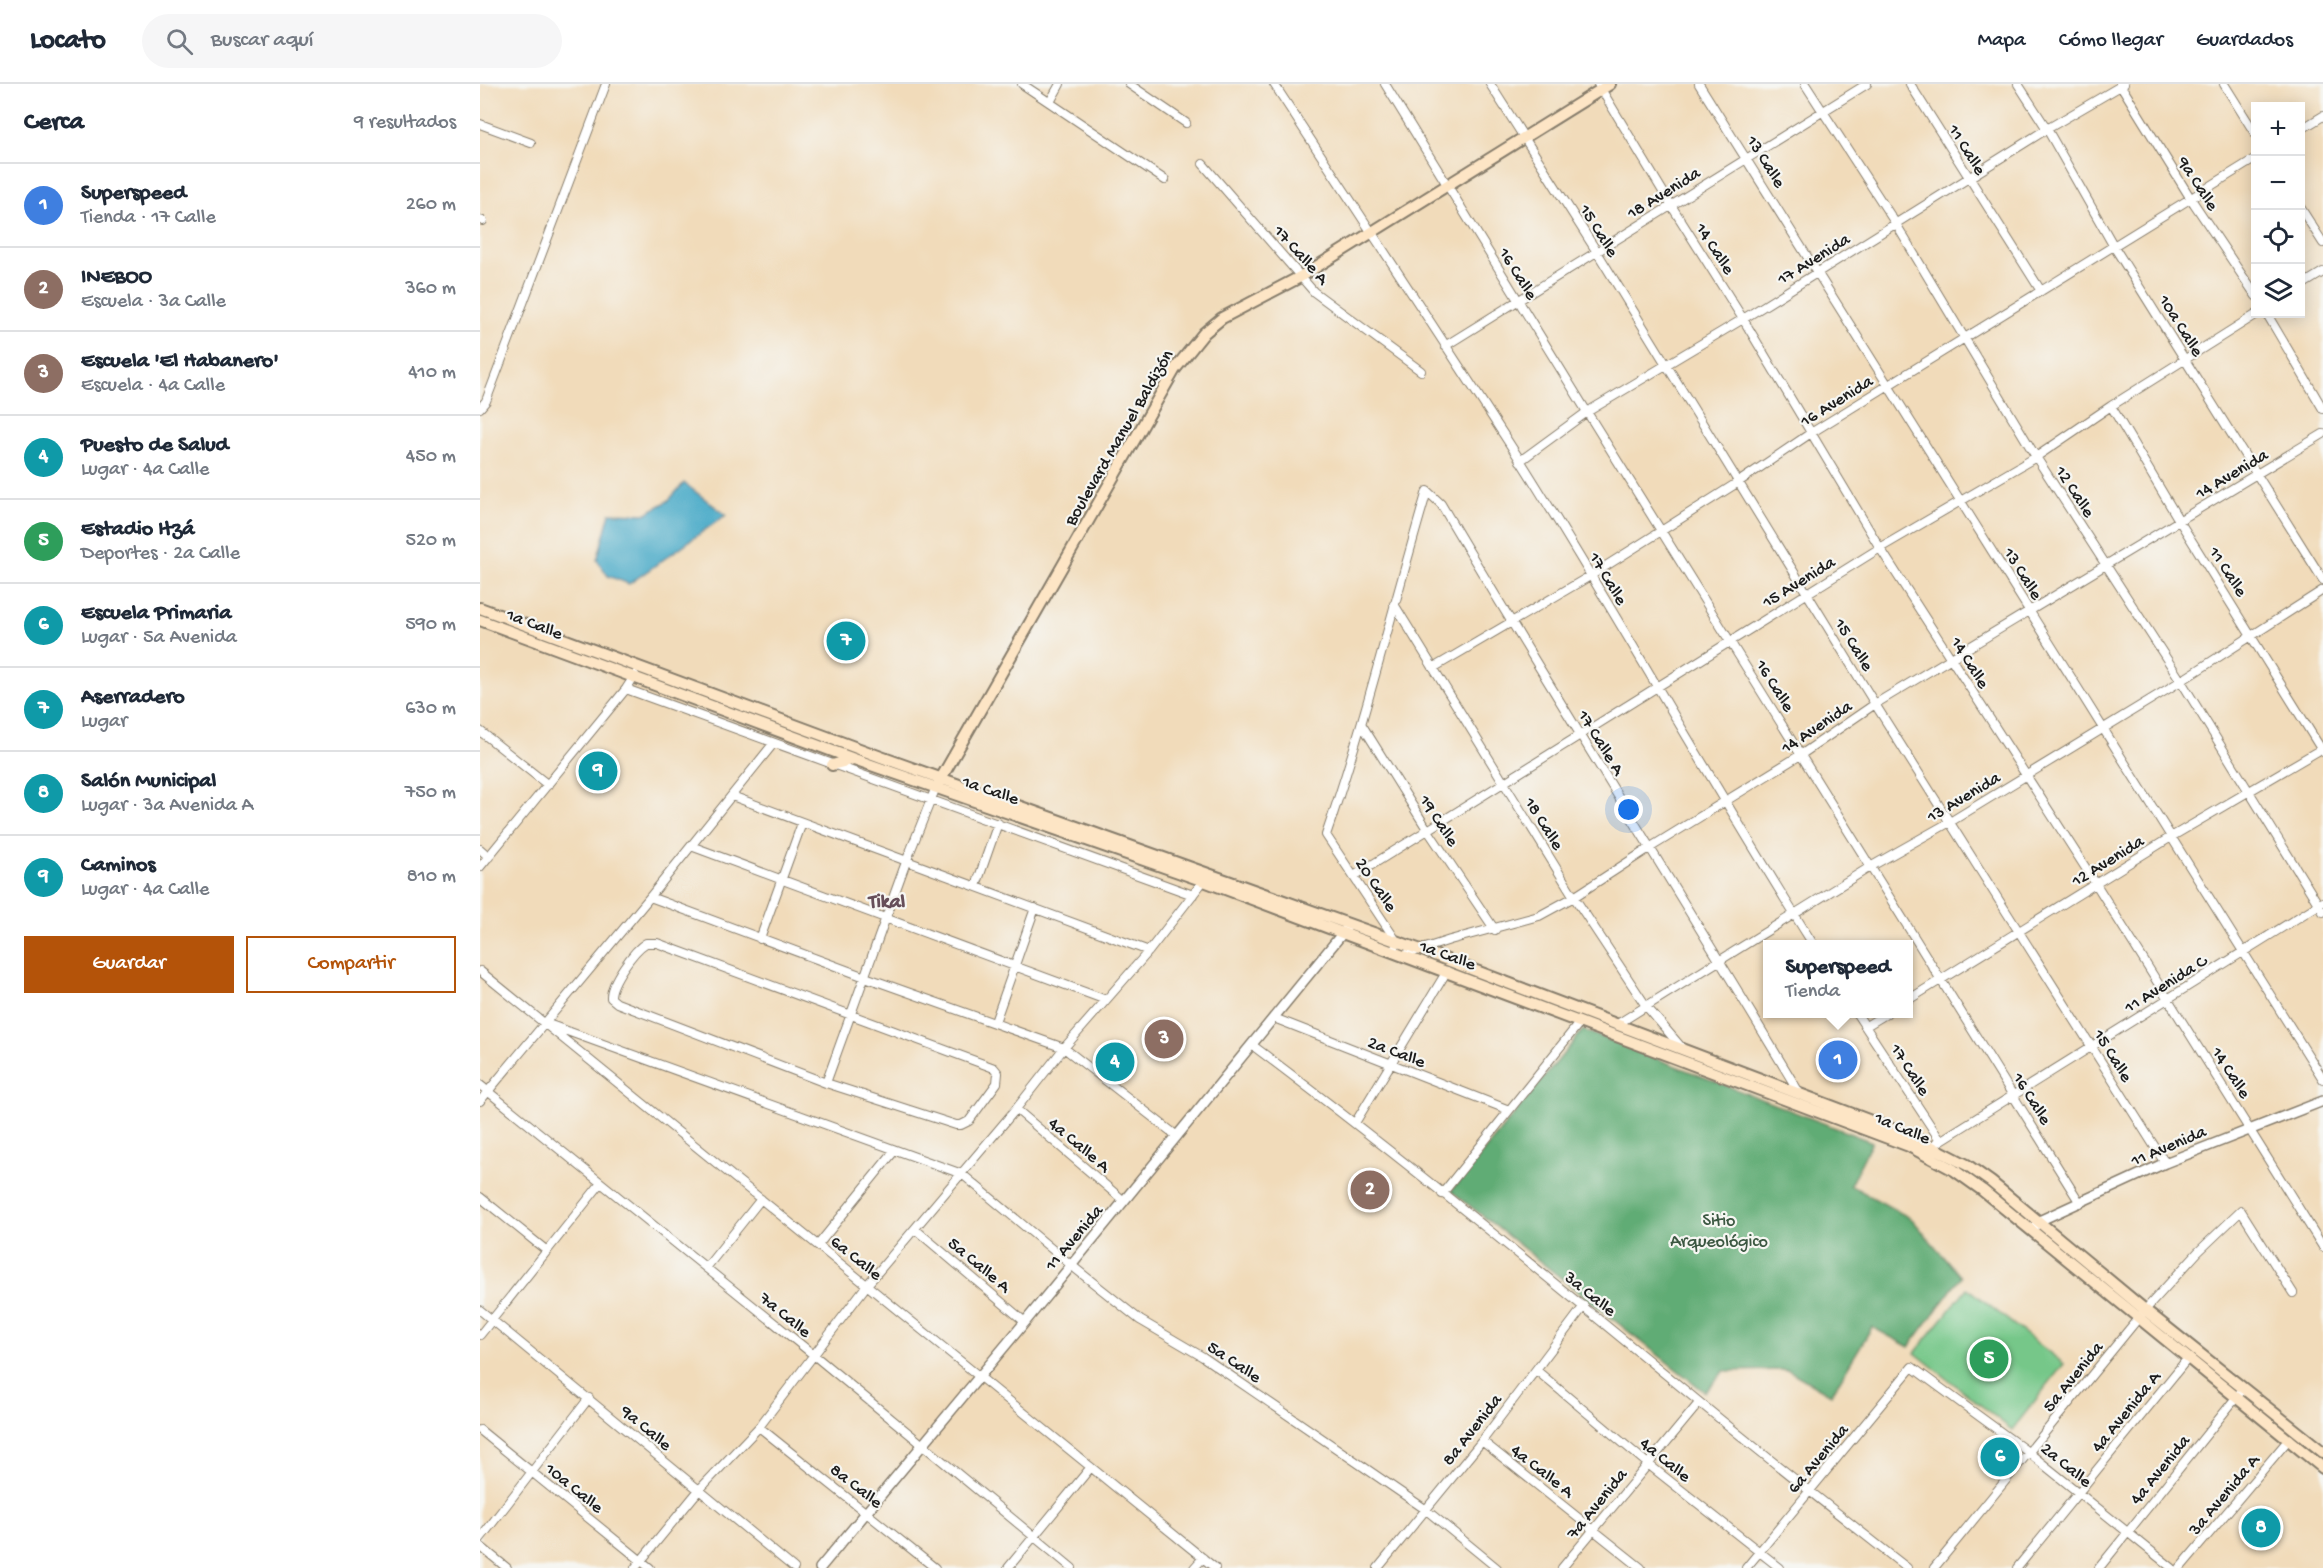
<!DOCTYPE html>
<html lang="es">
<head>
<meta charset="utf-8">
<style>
  :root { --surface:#fff; --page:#f6f6f7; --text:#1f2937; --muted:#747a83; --line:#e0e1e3; --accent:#b45309 }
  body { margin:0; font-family:"Gochi Hand",sans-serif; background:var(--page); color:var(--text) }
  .controls { position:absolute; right:18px; top:18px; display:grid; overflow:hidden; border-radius:0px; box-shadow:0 3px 15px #0003 }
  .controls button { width:54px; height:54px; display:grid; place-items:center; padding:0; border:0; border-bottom:2px solid var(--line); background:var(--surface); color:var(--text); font:30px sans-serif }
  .you { position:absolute; left:1149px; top:726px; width:21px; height:21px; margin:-15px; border:4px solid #fff; border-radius:50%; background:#1a73e8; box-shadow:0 0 0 9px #1a73e833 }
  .badge { display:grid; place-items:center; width:39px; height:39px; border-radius:50%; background:var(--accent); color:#fff; font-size:20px; font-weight:700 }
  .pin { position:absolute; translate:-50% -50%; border:3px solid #fff; box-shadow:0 2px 6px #0006 }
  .popup { position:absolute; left:1283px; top:856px; width:150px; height:78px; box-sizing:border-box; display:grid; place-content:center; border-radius:0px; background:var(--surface); filter:drop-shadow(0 2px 4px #0005); font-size:20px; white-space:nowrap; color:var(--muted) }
  .popup b { font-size:22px; color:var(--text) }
  .popup::after { content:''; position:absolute; left:50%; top:100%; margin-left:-12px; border:12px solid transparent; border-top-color:var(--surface) }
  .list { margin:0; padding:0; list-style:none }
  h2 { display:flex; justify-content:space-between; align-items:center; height:78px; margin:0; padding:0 24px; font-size:26px }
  h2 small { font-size:20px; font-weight:400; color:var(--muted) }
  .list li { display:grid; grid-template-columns:39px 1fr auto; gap:18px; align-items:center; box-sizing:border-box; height:84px; padding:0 24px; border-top:2px solid var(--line) }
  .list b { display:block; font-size:22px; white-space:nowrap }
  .list p { margin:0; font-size:20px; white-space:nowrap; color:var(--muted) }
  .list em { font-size:20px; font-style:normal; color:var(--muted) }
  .actions { display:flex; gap:12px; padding:18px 24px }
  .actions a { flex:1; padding:14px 0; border:2px solid var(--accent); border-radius:0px; text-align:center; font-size:21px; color:var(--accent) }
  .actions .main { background:var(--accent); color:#fff }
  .icon { flex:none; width:33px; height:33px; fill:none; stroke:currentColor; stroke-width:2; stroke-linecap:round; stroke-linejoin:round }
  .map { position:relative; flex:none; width:1843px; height:1484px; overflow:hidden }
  header { display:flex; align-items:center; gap:36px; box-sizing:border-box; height:84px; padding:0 30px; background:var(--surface); border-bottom:2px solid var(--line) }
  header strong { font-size:28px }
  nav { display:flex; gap:33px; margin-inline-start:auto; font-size:21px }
  .search { width:420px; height:54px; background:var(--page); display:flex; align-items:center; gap:15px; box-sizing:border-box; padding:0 21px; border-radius:33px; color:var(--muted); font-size:22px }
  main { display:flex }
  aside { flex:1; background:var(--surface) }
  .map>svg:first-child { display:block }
</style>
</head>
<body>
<header>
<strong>Locato</strong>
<div class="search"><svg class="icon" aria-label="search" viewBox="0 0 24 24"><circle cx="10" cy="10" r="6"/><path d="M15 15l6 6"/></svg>Buscar aquí</div>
<nav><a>Mapa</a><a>Cómo llegar</a><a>Guardados</a></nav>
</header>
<main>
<aside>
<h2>Cerca<small>9 resultados</small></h2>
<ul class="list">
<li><span class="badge" style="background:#3f7fe0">1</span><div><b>Superspeed</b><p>Tienda · 17 Calle</p></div><em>260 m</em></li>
<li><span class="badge" style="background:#8d6e63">2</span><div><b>INEBOO</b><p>Escuela · 3a Calle</p></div><em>360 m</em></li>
<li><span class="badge" style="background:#8d6e63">3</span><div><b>Escuela 'El Habanero'</b><p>Escuela · 4a Calle</p></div><em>410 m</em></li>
<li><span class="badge" style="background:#0f9aa8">4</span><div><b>Puesto de Salud</b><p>Lugar · 4a Calle</p></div><em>450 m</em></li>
<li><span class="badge" style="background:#2e9e5b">5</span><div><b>Estadio Itzá</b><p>Deportes · 2a Calle</p></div><em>520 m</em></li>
<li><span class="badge" style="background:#0f9aa8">6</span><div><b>Escuela Primaria</b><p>Lugar · 5a Avenida</p></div><em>590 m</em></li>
<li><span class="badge" style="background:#0f9aa8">7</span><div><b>Aserradero</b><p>Lugar</p></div><em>630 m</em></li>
<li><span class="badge" style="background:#0f9aa8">8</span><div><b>Salón Municipal</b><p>Lugar · 3a Avenida A</p></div><em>750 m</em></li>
<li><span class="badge" style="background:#0f9aa8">9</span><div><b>Caminos</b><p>Lugar · 4a Calle</p></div><em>810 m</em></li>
</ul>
<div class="actions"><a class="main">Guardar</a><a>Compartir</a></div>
</aside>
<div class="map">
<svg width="1843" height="1484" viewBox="0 0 1843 1484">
  <rect width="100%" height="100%" fill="#f6f6f2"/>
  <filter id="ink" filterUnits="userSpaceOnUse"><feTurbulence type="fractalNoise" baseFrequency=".0167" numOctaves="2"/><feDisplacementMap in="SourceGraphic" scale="12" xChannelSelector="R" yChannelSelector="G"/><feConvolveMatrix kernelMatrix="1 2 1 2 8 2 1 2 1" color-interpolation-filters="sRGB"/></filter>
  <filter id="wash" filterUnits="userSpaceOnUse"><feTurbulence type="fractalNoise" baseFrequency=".008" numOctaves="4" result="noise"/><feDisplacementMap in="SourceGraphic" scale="24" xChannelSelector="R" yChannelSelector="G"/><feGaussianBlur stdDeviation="1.35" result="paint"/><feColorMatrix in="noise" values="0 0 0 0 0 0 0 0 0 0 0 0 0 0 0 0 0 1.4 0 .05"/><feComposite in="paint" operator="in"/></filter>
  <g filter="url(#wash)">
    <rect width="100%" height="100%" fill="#f1dbba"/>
    <!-- green -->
    <path fill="#76c789" stroke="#497252" stroke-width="1.5" d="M 1487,1204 L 1584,1280 L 1532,1346 L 1435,1269 Z"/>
    <!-- forest -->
    <path fill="#60ac75" stroke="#3e6448" stroke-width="1.5" d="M 1103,946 L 1392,1058 L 1370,1101 L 1432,1135 L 1481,1193 L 1429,1263 L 1392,1243 L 1351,1311 L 1308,1286 L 1244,1287 L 1225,1308 L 971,1107 Z"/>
    <!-- water -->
    <path fill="#49aac8" stroke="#326372" stroke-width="1.5" d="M 204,399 L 246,431 L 149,500 L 128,492 L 117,476 L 130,429 L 165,430 L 188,417 Z"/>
  </g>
  <g filter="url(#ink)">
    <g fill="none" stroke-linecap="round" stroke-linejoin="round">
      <defs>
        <path id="minor" d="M 542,0 L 685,96
          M 649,0 L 706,39
          M 794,0 C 876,125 959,250 1040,376 C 1141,536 1232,701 1333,860
          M 905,0 L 1107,328 L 1600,1119
          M 1010,0 L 1117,168 L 1395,620 L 1685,1079
          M 1118,0 L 1191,121 L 1263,235 L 1400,464 L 1616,800 L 1843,1163
          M 1219,0 L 1843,995
          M 1325,0 L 1416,140 L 1556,373 L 1701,597 L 1843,828
          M 1430,0 L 1561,207
          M 1538,0 L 1567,45 L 1633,161 L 1843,496
          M 1640,0 L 1711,115 L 1776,212
          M 1744,0 L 1776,51
          M 570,18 L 580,0
          M 0,40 L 51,59
          M 1820,46 L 1843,32
          M 723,80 L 834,208 L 941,287
          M 1820,123 L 1843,159
          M 0,136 L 3,137
          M 1820,202 L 1843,188
          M 1787,230 L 1843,325
          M 965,262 L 1387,0
          M 1631,322 L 1700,438 L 1843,668
          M 0,324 L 6,317 L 126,0
          M 1040,377 L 1107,328 L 1263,235 L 1567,45 L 1644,0
          M 914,520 L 1094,813 L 1166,922 L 1202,964
          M 953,584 L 1110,492 L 1257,399 L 1331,349 L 1776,74
          M 146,605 L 713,811
          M 882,641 L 947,745 L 1015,846
          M 0,647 L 68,701
          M 252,712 L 669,867
          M 211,762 L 626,916
          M 0,765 L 9,773
          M 0,783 L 146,605 L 155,591
          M 874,792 L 1400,464 L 1556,373 L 1631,322 L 1777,230
          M 496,802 L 518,739
          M 170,813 L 385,893 L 584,964 L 697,1052
          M 280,855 L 322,739
          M 166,859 L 177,859 L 514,984 L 518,989 L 517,999 L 489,1037 L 481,1041 L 476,1041 L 346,999 L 137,919 L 131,914 C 130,899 154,866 166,859 Z
          M 914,868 L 917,858 L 846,751 C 885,638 913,522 947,407 L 961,420 C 1078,619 1202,812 1320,1010
          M 924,871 L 970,856 L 1059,832 L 1094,813 L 1171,763 L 1322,670 L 1395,620 L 1843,350
          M 0,887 L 735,1484
          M 1428,916 L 1691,753 L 1843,664
          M 1377,930 L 1460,1056
          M 794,934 L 1029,1026
          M 515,938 L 555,824
          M 65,939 L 482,1090 L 591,1181 L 660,1236 L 723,1273 L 945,1425 L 1017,1484
          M 1136,941 L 1390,783 L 1470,738 L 1701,597 L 1843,506
          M 1386,942 L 1406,930
          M 772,961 C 924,1075 1071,1196 1218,1317 C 1287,1374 1357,1429 1427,1484
          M 346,999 L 426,778 L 456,703
          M 0,1001 L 335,1272 L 592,1484
          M 0,1017 L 170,813 L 293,660
          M 536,1025 L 644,1117
          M 875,1039 L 967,887
          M 1452,1062 L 1843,818
          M 962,1110 L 1100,938
          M 0,1113 L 67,1167
          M 435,1145 L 545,1238
          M 338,1161 L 415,1066
          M 226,1184 L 281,1115
          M 0,1226 L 314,1484
          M 0,1251 L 121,1099
          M 1056,1286 L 1168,1380 L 1300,1484
          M 279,1343 L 455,1484
          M 0,1346 L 170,1484
          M 1002,1357 L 1161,1484
          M 0,1455 L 109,1314
          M 0,1462 L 27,1484
          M 155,1484 L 219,1406 L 279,1343 L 387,1201 L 536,1025 L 584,964 L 669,867 L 725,795
          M 528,1484 L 611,1383
          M 714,1484 L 723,1474
          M 898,1484 L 1002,1357 L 1104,1222
          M 1082,1484 L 1219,1319
          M 1266,1484 L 1432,1283 L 1548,1368 L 1692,1484
          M 1454,1484 L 1665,1226 L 1718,1168 L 1761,1127 L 1813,1209
          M 1537,1484 L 1708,1274
          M 1619,1484 L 1763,1305
          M 1700,1484 L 1809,1355"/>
        <path id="tertiary" d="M 1552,1146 L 1559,1137 L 1685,1079 L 1843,1017
          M 340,1484 L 545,1238 L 866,845"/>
        <path id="secondary" d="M 0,524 L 401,673 L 941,866 L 1433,1053 L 1487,1081 L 1511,1098 L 1665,1226 L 1843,1368
          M 0,536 L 374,675 L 724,797 L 1429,1062 L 1474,1086 L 1502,1106 L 1843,1384
          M 352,681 L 374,675
          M 459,698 L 695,285 L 724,249 L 742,234 L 820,193 L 1130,0"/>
      </defs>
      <!-- minor casing -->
      <use href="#minor" stroke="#867c6b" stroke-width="10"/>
      <!-- tertiary casing -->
      <use href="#tertiary" stroke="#867c6b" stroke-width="12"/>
      <!-- secondary casing -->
      <use href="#secondary" stroke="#867c6b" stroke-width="14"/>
      <!-- minor -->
      <use href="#minor" stroke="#fff" stroke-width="8"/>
      <!-- tertiary -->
      <use href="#tertiary" stroke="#fff" stroke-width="9"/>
      <!-- secondary -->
      <use href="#secondary" stroke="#fde5c5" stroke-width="10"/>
    </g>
  </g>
  <g text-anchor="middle" stroke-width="4.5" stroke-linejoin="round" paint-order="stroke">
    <!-- street labels -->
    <g font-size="18" fill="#1c1c1c" stroke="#f6f6f2">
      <text transform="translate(1488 65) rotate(58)" y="6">11 Calle</text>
      <text transform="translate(1287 77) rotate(58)" y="6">13 Calle</text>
      <text transform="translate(1719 99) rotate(57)" y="6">9a Calle</text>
      <text transform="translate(1183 108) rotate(-32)" y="6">18 Avenida</text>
      <text transform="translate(1120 146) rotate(58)" y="6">15 Calle</text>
      <text transform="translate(1236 164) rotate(57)" y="6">14 Calle</text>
      <text transform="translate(822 170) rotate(48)" y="6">17 Calle A</text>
      <text transform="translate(1333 174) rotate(-32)" y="6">17 Avenida</text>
      <text transform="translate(1039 189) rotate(58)" y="6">16 Calle</text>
      <text transform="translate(1702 241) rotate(58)" y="6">10a Calle</text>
      <text transform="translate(1356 316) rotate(-32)" y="6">16 Avenida</text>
      <text transform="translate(638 353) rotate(-60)" y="6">Boulevard Manuel Baldizón</text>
      <text transform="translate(1751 389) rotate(-31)" y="6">14 Avenida</text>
      <text transform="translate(1596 407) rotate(57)" y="6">12 Calle</text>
      <text transform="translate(1749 487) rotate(57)" y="6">11 Calle</text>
      <text transform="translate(1544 489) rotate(58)" y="6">13 Calle</text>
      <text transform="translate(1129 494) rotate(59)" y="6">17 Calle</text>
      <text transform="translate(1318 497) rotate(-32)" y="6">15 Avenida</text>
      <text transform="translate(55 539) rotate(21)" y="6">1a Calle</text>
      <text transform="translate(1375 560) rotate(58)" y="6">15 Calle</text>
      <text transform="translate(1491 578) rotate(58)" y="6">14 Calle</text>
      <text transform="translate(1296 601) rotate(58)" y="6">16 Calle</text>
      <text transform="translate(1336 642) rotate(-34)" y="6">14 Avenida</text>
      <text transform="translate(1122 658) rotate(58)" y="6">17 Calle A</text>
      <text transform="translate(511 705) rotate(19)" y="6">1a Calle</text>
      <text transform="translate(1483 712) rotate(-31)" y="6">13 Avenida</text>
      <text transform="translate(960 736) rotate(57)" y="6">19 Calle</text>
      <text transform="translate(1065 739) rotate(58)" y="6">18 Calle</text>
      <text transform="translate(1627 776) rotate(-32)" y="6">12 Avenida</text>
      <text transform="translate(897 800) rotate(56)" y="6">20 Calle</text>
      <text transform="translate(968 870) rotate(20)" y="6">1a Calle</text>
      <text transform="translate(1685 899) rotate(-32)" y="6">11 Avenida C</text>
      <text transform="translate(917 967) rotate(21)" y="6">2a Calle</text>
      <text transform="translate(1634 971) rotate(58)" y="6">15 Calle</text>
      <text transform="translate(1431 985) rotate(57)" y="6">17 Calle</text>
      <text transform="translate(1752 988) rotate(57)" y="6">14 Calle</text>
      <text transform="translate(1553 1014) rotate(58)" y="6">16 Calle</text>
      <text transform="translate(1423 1043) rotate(23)" y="6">1a Calle</text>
      <text transform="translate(600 1060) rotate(40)" y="6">4a Calle A</text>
      <text transform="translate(1688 1061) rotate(-23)" y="6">11 Avenida</text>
      <text transform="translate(593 1153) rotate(-50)" y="6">11 Avenida</text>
      <text transform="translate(377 1173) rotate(39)" y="6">6a Calle</text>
      <text transform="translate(500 1180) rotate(40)" y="6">5a Calle A</text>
      <text transform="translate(1111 1209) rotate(39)" y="6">3a Calle</text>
      <text transform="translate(306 1230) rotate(39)" y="6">7a Calle</text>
      <text transform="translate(755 1277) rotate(34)" y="6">5a Calle</text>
      <text transform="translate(1592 1292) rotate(-51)" y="6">5a Avenida</text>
      <text transform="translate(1645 1327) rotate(-51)" y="6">4a Avenida A</text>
      <text transform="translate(167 1343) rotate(40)" y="6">9a Calle</text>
      <text transform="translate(991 1345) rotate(-52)" y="6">8a Avenida</text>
      <text transform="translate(1337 1374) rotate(-50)" y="6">6a Avenida</text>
      <text transform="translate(1186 1375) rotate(39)" y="6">4a Calle</text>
      <text transform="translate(1587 1380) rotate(39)" y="6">2a Calle</text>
      <text transform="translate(1679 1385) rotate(-51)" y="6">4a Avenida</text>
      <text transform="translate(1063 1386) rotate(38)" y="6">4a Calle A</text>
      <text transform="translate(377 1401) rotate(38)" y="6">8a Calle</text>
      <text transform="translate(95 1403) rotate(39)" y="6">10a Calle</text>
      <text transform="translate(1743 1410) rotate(-50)" y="6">3a Avenida A</text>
      <text transform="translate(1116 1419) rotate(-51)" y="6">7a Avenida</text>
    </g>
    <!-- park labels -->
    <g font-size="18" fill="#3c5842" stroke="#f6f6f2">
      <text x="1239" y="1141">Sitio<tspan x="1239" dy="21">Arqueológico</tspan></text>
    </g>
    <!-- neighbourhood labels -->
    <g font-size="20" font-weight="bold" fill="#664e59" stroke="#f6f6f2">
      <text x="407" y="823">Tikal</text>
    </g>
  </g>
</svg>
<div class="controls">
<button>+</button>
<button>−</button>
<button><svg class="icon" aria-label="locate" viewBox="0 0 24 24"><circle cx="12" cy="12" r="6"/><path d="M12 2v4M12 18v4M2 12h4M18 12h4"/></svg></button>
<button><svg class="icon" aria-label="layers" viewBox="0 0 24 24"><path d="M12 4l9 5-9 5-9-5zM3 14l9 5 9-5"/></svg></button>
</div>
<div class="you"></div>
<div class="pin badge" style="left:1358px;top:976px;background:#3f7fe0">1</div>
<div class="popup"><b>Superspeed</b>Tienda</div>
<div class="pin badge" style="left:890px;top:1106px;background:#8d6e63">2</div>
<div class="pin badge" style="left:684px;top:955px;background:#8d6e63">3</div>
<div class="pin badge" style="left:635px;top:978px;background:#0f9aa8">4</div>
<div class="pin badge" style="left:1509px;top:1275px;background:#2e9e5b">5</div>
<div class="pin badge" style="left:1520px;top:1373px;background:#0f9aa8">6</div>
<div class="pin badge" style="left:366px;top:557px;background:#0f9aa8">7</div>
<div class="pin badge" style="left:1781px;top:1444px;background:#0f9aa8">8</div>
<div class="pin badge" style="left:118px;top:687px;background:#0f9aa8">9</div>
</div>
</main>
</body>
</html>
